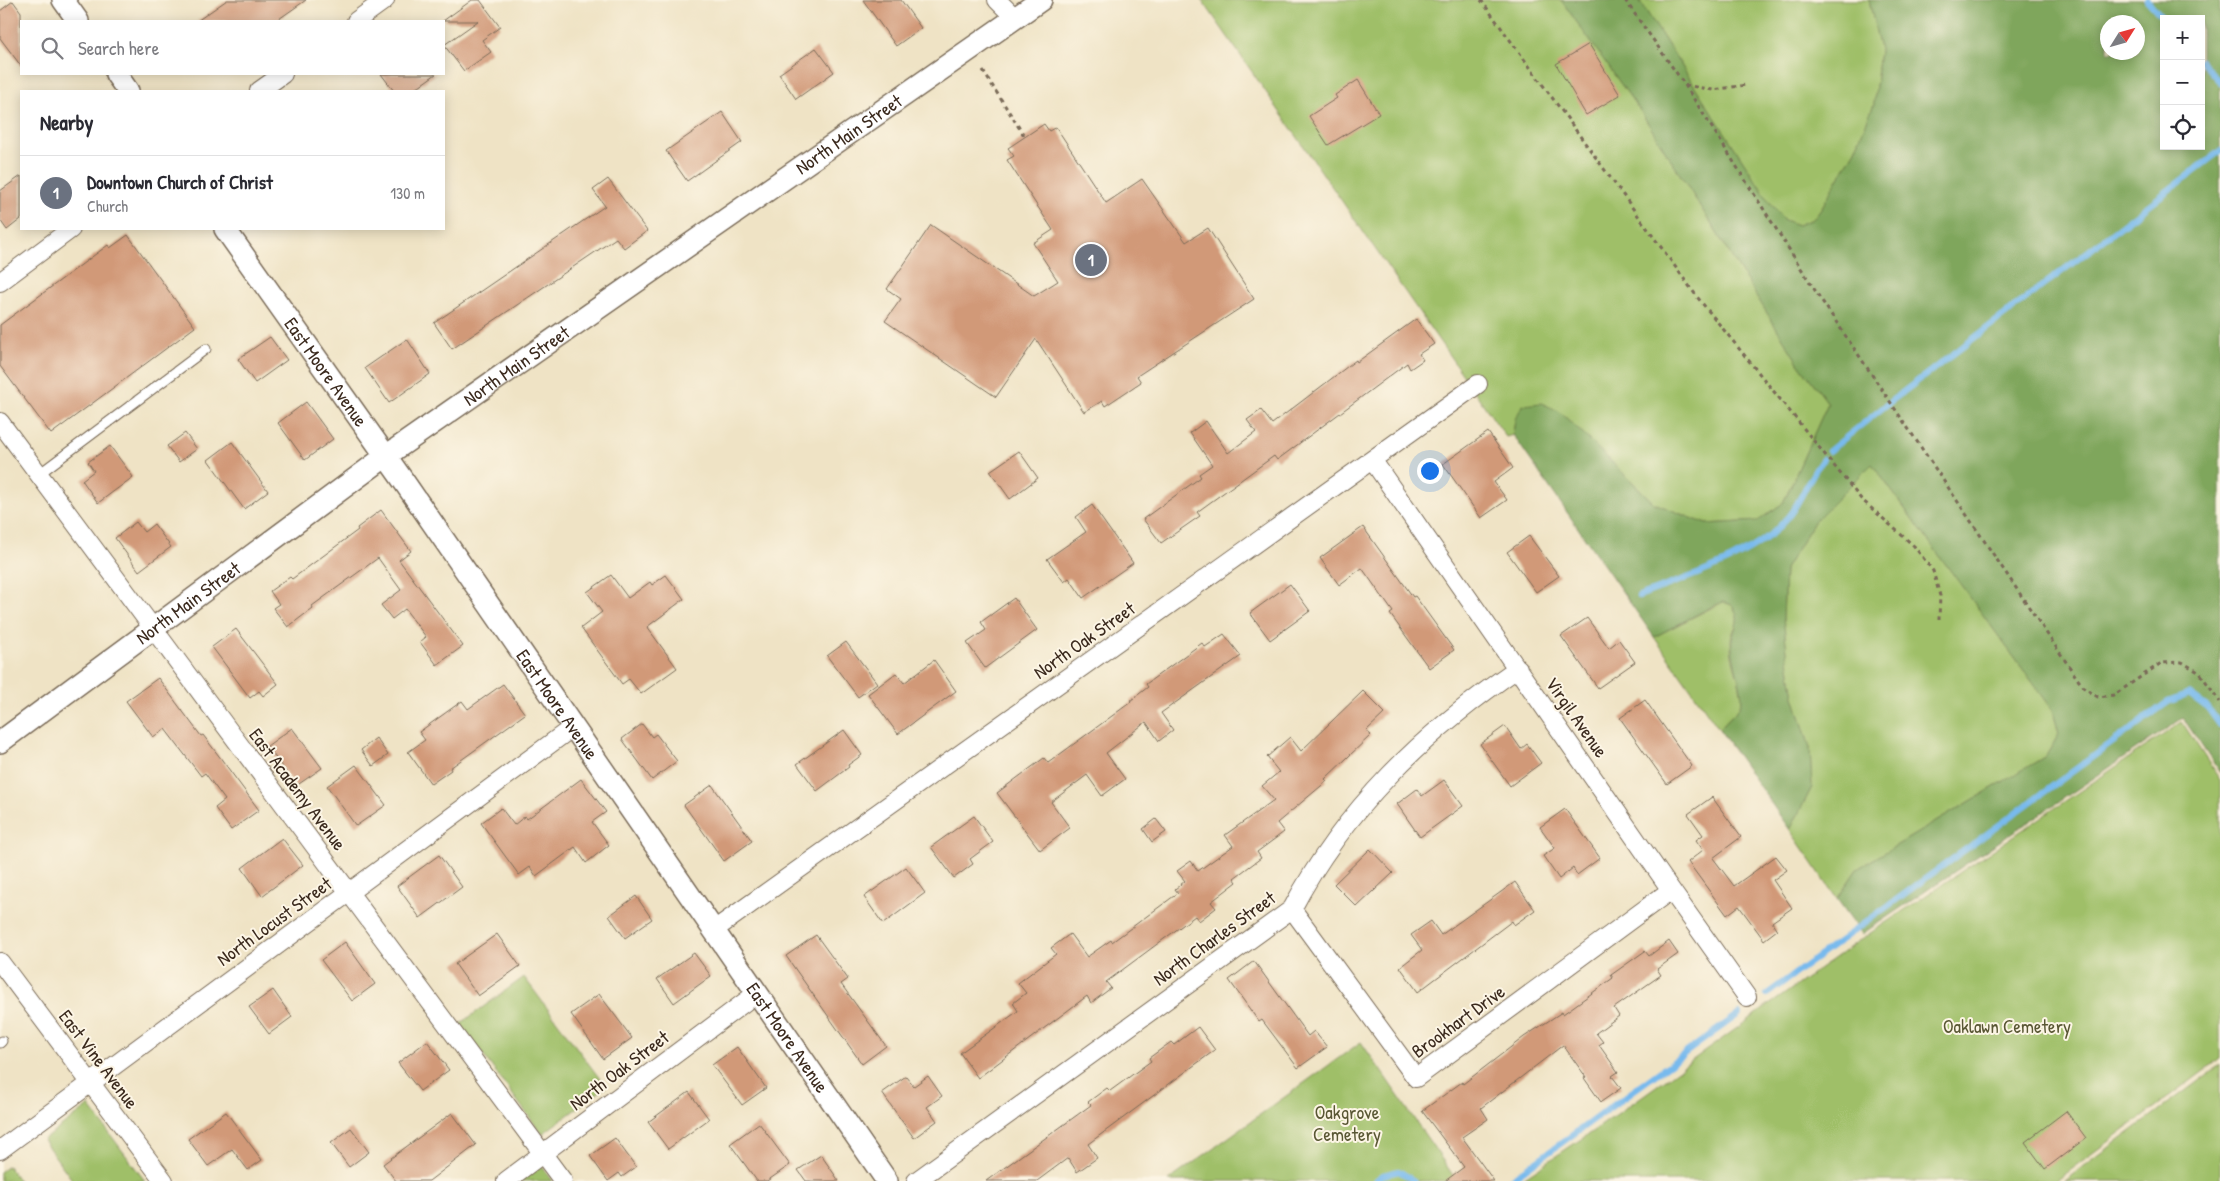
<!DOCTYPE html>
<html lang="en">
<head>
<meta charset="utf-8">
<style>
  :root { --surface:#fff; --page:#f7f7f7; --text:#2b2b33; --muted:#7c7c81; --line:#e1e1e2; --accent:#1a73e8 }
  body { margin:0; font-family:"Patrick Hand",sans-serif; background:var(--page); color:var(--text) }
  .controls { position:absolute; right:15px; top:15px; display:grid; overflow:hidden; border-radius:0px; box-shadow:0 2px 12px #0003 }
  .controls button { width:45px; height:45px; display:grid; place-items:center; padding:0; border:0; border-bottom:1px solid var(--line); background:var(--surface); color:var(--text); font:25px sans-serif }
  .compass { position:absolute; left:2100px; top:15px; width:45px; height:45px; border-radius:50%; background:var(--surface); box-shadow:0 2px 12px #0003; rotate:53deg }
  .you { position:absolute; left:1429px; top:470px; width:18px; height:18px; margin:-12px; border:4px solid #fff; border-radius:50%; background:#1a73e8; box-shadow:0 0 0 8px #1a73e833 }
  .badge { display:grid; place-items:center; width:32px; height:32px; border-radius:50%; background:var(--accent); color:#fff; font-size:16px; font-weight:700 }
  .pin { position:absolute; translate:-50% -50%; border:2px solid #fff; box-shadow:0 1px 5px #0006 }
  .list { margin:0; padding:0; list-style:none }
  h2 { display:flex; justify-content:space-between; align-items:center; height:65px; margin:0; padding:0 20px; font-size:21px }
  h2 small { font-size:16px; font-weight:400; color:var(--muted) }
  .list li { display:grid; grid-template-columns:32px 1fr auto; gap:15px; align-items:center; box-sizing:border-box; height:75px; padding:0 20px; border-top:1px solid var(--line) }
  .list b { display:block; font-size:19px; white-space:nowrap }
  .list p { margin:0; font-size:16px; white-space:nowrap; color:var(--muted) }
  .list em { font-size:16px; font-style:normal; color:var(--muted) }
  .icon { flex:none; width:28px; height:28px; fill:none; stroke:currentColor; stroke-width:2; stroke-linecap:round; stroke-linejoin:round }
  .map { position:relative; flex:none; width:2220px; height:1181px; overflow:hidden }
  .search { position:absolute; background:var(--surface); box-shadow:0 2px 12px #0003; left:20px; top:20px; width:425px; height:55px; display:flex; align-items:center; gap:12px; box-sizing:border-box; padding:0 18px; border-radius:0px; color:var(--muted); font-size:19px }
  .panel { position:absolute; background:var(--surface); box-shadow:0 2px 12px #0003; left:20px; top:90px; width:425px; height:140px; border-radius:0px }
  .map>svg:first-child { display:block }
</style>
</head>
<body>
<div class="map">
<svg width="2220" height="1181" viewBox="0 0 2220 1181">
  <rect width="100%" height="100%" fill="#fcf5e5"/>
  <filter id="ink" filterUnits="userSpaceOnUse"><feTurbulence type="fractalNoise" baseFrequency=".02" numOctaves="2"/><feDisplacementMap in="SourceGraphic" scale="10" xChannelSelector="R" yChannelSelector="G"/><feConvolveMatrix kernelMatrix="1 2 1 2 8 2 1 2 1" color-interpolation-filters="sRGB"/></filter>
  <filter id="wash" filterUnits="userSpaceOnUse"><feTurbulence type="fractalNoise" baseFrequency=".0096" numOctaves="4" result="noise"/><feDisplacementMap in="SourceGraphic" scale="20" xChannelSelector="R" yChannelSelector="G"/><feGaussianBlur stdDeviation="1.12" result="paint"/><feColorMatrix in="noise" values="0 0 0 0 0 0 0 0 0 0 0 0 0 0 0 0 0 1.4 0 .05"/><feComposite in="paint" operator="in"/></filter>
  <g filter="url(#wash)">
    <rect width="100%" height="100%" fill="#efe3c5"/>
    <!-- green -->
    <path fill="#9fbf67" stroke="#6d7442" d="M 1202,0 L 1561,0 L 1641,112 L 1799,364 L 1828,403 L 1783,503 L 1759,521 L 1706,524 L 1654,503 L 1559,411 L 1515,419 L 1513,435 L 1506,437 Z
      M 1639,0 L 1869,0 L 1880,50 L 1874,104 L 1855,150 L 1822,207 L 1813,219 L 1798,225 L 1784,220 L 1771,204 Z
      M 1872,464 L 2053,710 L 2059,734 L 2046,756 L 1857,869 L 1837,899 L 1790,830 L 1812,787 L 1810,748 L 1794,697 L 1788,660 L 1783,618 L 1785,569 L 1814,522 Z
      M 1723,602 L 1732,605 C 1744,623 1733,624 1731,641 C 1730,660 1741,680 1742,700 L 1739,708 L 1719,729 L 1654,637 Z
      M 2182,722 L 2220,780 L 2220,1059 L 2056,1181 L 1519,1181 L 1599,1127 L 1860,940 Z
      M 524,977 L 606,1087 L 542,1134 L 460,1024 Z
      M 1361,1042 L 1457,1181 L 1168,1181 Z
      M 2220,1065 L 2220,1181 L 2064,1181 Z
      M 89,1106 L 145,1181 L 73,1181 L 43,1140 Z
      M 541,1165 L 553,1181 L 519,1181 Z
      M 8,1166 L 19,1181 L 0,1181 L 0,1172 Z"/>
    <!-- forest -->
    <path fill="#7fa65c" stroke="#5d683d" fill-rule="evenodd" d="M 1561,0 L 1639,0 L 1771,204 L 1784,220 L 1798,225 L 1813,219 L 1822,207 L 1855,150 L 1874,104 L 1880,50 L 1869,0 L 2217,0 L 2220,3 L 2220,773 L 2183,718 L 1862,934 L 1837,899 L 1857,869 L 2046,756 L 2059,734 L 2053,710 L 1872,464 L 1814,522 L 1785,569 L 1783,618 L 1788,660 L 1794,697 L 1810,748 L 1812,787 L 1790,830 L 1719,729 L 1739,708 L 1742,700 C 1741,682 1734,666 1732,649 C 1729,630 1745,624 1732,605 L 1723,602 L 1715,605 L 1654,637 L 1513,435 L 1515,419 L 1523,405 L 1541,403 L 1559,411 L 1654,503 L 1706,524 L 1758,521 L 1783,503 L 1828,403 L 1799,364 L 1641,112 ZM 2164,19 L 2201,19 L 2201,146 L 2164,146 ZM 2108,22 L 2138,22 L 2138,52 L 2108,52 Z"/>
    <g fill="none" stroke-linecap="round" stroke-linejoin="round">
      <!-- stream -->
      <path stroke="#78baed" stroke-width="6" d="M 2147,0 L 2164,19
        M 2201,61 L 2220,82
        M 1829,451 L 1890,402 L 2220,151
        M 1639,596 C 1687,577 1754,559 1787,518 C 1802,501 1808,477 1823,459
        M 1767,994 L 2168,702 L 2189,694 L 2208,708 L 2220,725
        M 1375,1181 L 1383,1175 L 1399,1171 L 1414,1181
        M 1509,1181 L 1739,1014"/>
    </g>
    <g id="blocks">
      <!-- building -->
      <path fill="#d19978" d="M 227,0 L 306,0 L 276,21 L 197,21 Z
        M 472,0 L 480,0 L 500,27 L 482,40 L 491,52 L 464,71 L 444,45 L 478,21 L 443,21 Z
        M 863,0 L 901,0 L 921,28 L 896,46 Z
        M 13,1 L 21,12 L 21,66 L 0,38 L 0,11 Z
        M 1589,44 L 1620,95 L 1586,115 L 1556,64 Z
        M 816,48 L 834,72 L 796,99 L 779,74 Z
        M 381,74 L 436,74 L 412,91 L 394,91 Z
        M 1358,80 L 1379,114 L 1328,145 L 1309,116 L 1337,98 L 1335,95 Z
        M 722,112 L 742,142 L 687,181 L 666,151 Z
        M 1044,124 L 1049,131 L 1056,127 L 1106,203 L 1142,179 L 1186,242 L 1208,228 L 1254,299 L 1137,376 L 1141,382 L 1105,406 L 1102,401 L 1084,412 L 1036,339 L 996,397 L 885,321 L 901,299 L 887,289 L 931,225 L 1034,296 L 1058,281 L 1033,243 L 1053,230 L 1007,160 L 1014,156 L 1008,148 Z
        M 21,176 L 21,219 L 7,230 L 0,220 L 0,191 Z
        M 608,179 L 647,231 L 624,248 L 616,238 L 452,349 L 434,323 L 605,206 L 593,190 Z
        M 128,235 L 195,327 L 51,434 L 0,366 L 0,325 L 108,245 L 110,248 Z
        M 1416,319 L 1434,344 L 1419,354 L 1423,360 L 1410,369 L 1407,363 L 1277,460 L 1274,456 L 1197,512 L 1200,516 L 1161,543 L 1143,519 L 1201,477 L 1199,474 L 1212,465 L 1190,433 L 1206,421 L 1228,453 L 1256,432 L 1247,420 L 1261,410 L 1272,424 L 1356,360 L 1357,362 Z
        M 270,337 L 287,360 L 255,383 L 238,359 Z
        M 407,339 L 430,374 L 389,403 L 365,368 Z
        M 306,402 L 333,439 L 305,460 L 278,423 Z
        M 1488,432 L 1513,468 L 1494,482 L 1507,500 L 1481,518 L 1443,464 Z
        M 185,433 L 197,449 L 179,462 L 167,446 Z
        M 232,442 L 268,491 L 244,509 L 208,460 Z
        M 110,446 L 133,477 L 98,503 L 82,480 L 94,471 L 88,462 Z
        M 1019,451 L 1038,478 L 1010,499 L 990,471 Z
        M 1092,505 L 1133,563 L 1083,598 L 1069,578 L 1064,582 L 1047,559 L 1086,532 L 1076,517 Z
        M 381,510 L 411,551 L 399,560 L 463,646 L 437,665 L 420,642 L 426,637 L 405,609 L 392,619 L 381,605 L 401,590 L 378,558 L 312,606 L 313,608 L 288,627 L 273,608 L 279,604 L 270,591 L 290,577 L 292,579 L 358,530 L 357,528 Z
        M 136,522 L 144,532 L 154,524 L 171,547 L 139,571 L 115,538 Z
        M 1363,527 L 1413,597 L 1415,596 L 1454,650 L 1429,668 L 1390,614 L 1393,612 L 1362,568 L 1339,585 L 1320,558 Z
        M 1529,536 L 1559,576 L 1536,592 L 1507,552 Z
        M 611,575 L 628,598 L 650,582 L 652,585 L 666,575 L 684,599 L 647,627 L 677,668 L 641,694 L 629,679 L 622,684 L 581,628 L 602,612 L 587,592 Z
        M 1290,584 L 1310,611 L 1270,640 L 1250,613 Z
        M 1014,598 L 1037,630 L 985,668 L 967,643 L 986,630 L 981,622 Z
        M 1587,618 L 1609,648 L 1619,640 L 1635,662 L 1598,688 L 1561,636 Z
        M 236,629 L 278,684 L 263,696 L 259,691 L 250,698 L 212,647 Z
        M 1224,634 L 1241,656 L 1161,713 L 1173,730 L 1159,741 L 1146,722 L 1106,753 L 1125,779 L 1102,796 L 1087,775 L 1051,802 L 1070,828 L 1040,850 L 997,793 L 1044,758 L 1048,763 L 1131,702 L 1130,701 L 1148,687 L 1146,684 L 1202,643 L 1205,647 Z
        M 846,642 L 877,683 L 858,697 L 827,656 Z
        M 934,660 L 956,691 L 898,734 L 868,694 L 896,673 L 904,683 Z
        M 158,678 L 201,736 L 203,735 L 222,760 L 259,810 L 231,830 L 215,808 L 225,800 L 205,773 L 201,776 L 165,729 L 153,737 L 126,701 Z
        M 503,684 L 525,714 L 450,768 L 451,770 L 431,784 L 408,752 L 425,740 L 419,732 L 462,701 L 468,709 Z
        M 1363,691 L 1385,713 L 1366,731 L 1371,735 L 1325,779 L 1327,781 L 1277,823 L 1284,832 L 1257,852 L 1261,858 L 1234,878 L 1237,882 L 1211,902 L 1216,908 L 1199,921 L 1195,916 L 1106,982 L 1111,988 L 1091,1003 L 1087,996 L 978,1078 L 960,1053 L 1018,1011 L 1013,1003 L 1026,993 L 1018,983 L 1056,954 L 1051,948 L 1070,934 L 1087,957 L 1111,940 L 1112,942 L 1178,893 L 1175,889 L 1185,881 L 1177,871 L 1191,861 L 1198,871 L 1233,846 L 1225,835 L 1274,800 L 1262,786 L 1279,772 L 1267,757 L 1290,737 L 1301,751 Z
        M 1645,700 L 1692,766 L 1667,784 L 1620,718 Z
        M 642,724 L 652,737 L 656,734 L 677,761 L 652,780 L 622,739 Z
        M 1505,726 L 1521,749 L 1527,744 L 1541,763 L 1510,786 L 1480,744 Z
        M 292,728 L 322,768 L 296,786 L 267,746 Z
        M 844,730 L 862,755 L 848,765 L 849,767 L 817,791 L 797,764 Z
        M 376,738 L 388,755 L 373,766 L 361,750 Z
        M 356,765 L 386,805 L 356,826 L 327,786 Z
        M 581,779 L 606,812 L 592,822 L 609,845 L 586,863 L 575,847 L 536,876 L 530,867 L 519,875 L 481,823 L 501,808 L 514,825 L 525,816 L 527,819 Z
        M 1444,780 L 1463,806 L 1420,837 L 1397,804 L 1417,789 L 1422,796 Z
        M 712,785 L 752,841 L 724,861 L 684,805 Z
        M 1712,797 L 1741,837 L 1713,858 L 1734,886 L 1776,856 L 1787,870 L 1773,880 L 1792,908 L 1772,922 L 1777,930 L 1764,940 L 1739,906 L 1727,915 L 1688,862 L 1703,850 L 1696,840 L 1703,835 L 1688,814 Z
        M 1565,809 L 1600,858 L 1577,875 L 1573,868 L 1559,879 L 1543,856 L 1555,848 L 1540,827 Z
        M 974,816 L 993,842 L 970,859 L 973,864 L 954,878 L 931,847 Z
        M 1156,819 L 1166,832 L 1152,842 L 1143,829 Z
        M 282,838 L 303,865 L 262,896 L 242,868 Z
        M 1370,849 L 1393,873 L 1357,907 L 1334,884 Z
        M 439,855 L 462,887 L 420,918 L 397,886 Z
        M 906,867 L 925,893 L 883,924 L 864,897 Z
        M 1515,882 L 1535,910 L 1514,925 L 1512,921 L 1418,992 L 1400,967 L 1422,950 L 1411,935 L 1431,921 L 1441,935 Z
        M 636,896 L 652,919 L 625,938 L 609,916 Z
        M 497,934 L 520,966 L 478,996 L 455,964 Z
        M 816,935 L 848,979 L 841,984 L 886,1046 L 862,1064 L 786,956 Z
        M 1669,941 L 1678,954 L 1657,969 L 1661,975 L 1614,1008 L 1619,1016 L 1596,1033 L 1603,1042 L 1599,1045 L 1618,1072 L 1612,1076 L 1621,1088 L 1601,1102 L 1584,1078 L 1586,1077 L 1563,1045 L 1481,1108 L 1488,1119 L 1462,1137 L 1494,1181 L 1445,1181 L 1464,1167 L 1422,1111 L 1462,1082 L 1463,1084 L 1524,1037 L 1562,1012 L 1563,1014 L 1613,978 L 1611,975 L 1645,951 L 1649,956 Z
        M 345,942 L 375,984 L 352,1001 L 321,960 Z
        M 694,953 L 711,976 L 674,1003 L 657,979 Z
        M 1254,961 L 1308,1036 L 1314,1031 L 1327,1047 L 1298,1068 L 1262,1020 L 1259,1022 L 1229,980 Z
        M 273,990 L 292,1017 L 269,1034 L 249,1007 Z
        M 599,994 L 632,1038 L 603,1059 L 571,1014 Z
        M 1198,1027 L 1215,1050 L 1088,1144 L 1097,1158 L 1077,1172 L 1068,1158 L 1037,1181 L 986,1181 L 1091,1105 L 1088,1102 L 1107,1088 L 1110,1091 L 1151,1061 L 1149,1058 L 1171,1042 L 1174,1045 Z
        M 427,1041 L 449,1070 L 420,1091 L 398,1063 Z
        M 737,1047 L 766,1088 L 742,1105 L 712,1065 Z
        M 906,1076 L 914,1086 L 928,1076 L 942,1096 L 927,1107 L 937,1121 L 914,1138 L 882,1093 Z
        M 689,1092 L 709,1119 L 668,1149 L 648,1122 Z
        M 2066,1111 L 2086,1138 L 2045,1169 L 2025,1142 Z
        M 226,1112 L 262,1160 L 248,1170 L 232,1149 L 208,1166 L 188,1139 Z
        M 452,1113 L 476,1145 L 429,1181 L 396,1181 L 383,1164 Z
        M 759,1123 L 790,1165 L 767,1181 L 757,1181 L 730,1144 Z
        M 351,1128 L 369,1152 L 349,1167 L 331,1143 Z
        M 615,1138 L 636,1167 L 622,1177 L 619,1173 L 608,1181 L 590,1156 Z
        M 821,1155 L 839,1181 L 806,1181 L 798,1170 Z"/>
    </g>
  </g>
  <g filter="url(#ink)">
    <use href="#blocks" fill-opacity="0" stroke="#7a6b58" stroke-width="1"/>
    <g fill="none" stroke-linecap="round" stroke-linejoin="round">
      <defs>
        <path id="service" d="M 39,474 L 206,349
          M 0,1043 L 2,1041"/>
        <path id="minor" d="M 997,0 L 1015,18
          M 356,21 L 385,0
          M 259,91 L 283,74
          M 0,282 L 71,229
          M 0,422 L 563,1181
          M 1373,461 L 1671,890 L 1747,997
          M 1292,909 L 1416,1078 L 1671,890
          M 714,930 L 1478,384
          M 0,962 L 164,1181
          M 0,1150 L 573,727
          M 506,1181 L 757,993
          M 916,1181 L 1292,909 C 1345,808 1425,732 1518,668"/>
        <g id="tertiary">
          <path d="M 63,0 L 78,21"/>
          <path d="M 116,74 L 128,91"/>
          <path id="s1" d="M 225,229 L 400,476 L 887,1181"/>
          <path id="s2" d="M 0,742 L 386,456 L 1041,0"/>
        </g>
      </defs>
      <!-- service casing -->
      <use href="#service" stroke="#7a6b58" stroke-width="11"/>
      <!-- minor casing -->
      <use href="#minor" stroke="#7a6b58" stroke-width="20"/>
      <!-- tertiary casing -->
      <use href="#tertiary" stroke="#7a6b58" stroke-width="24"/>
      <!-- path -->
      <path stroke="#7a6b58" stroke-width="3" stroke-dasharray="4 4" stroke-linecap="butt" d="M 1481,0 L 1698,298 L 1861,499 L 1914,546 L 1933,571 L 1940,596 L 1939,619
        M 1625,0 L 1685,85 L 1818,295 L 2083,687 L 2098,697 L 2114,695 L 2161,663 L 2182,662 L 2200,673 L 2220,702
        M 983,71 L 1025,137
        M 1685,85 L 1713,90 L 1746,85"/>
      <!-- service -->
      <use href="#service" stroke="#fff" stroke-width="9"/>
      <!-- minor -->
      <use href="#minor" stroke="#fff" stroke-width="18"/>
      <!-- tertiary -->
      <use href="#tertiary" stroke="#fff" stroke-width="21"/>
    </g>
  </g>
  <g text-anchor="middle" stroke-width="4" stroke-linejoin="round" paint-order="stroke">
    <!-- street labels -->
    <g font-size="19" fill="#3b2a1e" stroke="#fcf5e5">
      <text dy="7" stroke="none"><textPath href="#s2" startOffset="1044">North Main Street</textPath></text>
      <text dy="7" stroke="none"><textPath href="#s2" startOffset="639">North Main Street</textPath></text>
      <text dy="7" stroke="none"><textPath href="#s1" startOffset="175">East Moore Avenue</textPath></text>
      <text dy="7" stroke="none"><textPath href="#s2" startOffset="234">North Main Street</textPath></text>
      <text transform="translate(1084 640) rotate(-35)" y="7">North Oak Street</text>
      <text dy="7" stroke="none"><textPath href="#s1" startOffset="580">East Moore Avenue</textPath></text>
      <text transform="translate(1577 717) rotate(55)" y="7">Virgil Avenue</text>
      <text transform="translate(298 789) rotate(53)" y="7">East Academy Avenue</text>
      <text transform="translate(274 921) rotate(-36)" y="7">North Locust Street</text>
      <text transform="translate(1214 938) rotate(-36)" y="7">North Charles Street</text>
      <text transform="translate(1458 1021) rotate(-36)" y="7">Brookhart Drive</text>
      <text dy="7" stroke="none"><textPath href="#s1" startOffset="985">East Moore Avenue</textPath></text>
      <text transform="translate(99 1059) rotate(53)" y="7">East Vine Avenue</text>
      <text transform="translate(619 1070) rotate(-37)" y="7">North Oak Street</text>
    </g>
    <!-- park labels -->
    <g font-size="19" fill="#595734" stroke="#fcf5e5">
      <text x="2007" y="1033">Oaklawn Cemetery</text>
      <text x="1347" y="1119">Oakgrove<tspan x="1347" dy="22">Cemetery</tspan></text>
    </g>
  </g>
</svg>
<div class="controls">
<button>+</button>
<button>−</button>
<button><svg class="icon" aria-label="locate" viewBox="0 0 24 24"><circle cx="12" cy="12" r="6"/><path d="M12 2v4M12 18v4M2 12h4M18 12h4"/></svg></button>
</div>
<svg class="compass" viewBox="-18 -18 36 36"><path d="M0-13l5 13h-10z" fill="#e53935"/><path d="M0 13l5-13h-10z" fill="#7c7c81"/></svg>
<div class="you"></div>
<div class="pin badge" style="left:1091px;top:260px;background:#6b7280">1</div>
<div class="search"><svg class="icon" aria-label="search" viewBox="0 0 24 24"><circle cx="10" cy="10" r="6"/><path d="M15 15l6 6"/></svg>Search here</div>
<section class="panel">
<h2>Nearby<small></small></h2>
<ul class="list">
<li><span class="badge" style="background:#6b7280">1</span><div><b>Downtown Church of Christ</b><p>Church</p></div><em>130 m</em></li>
</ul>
</section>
</div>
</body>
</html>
